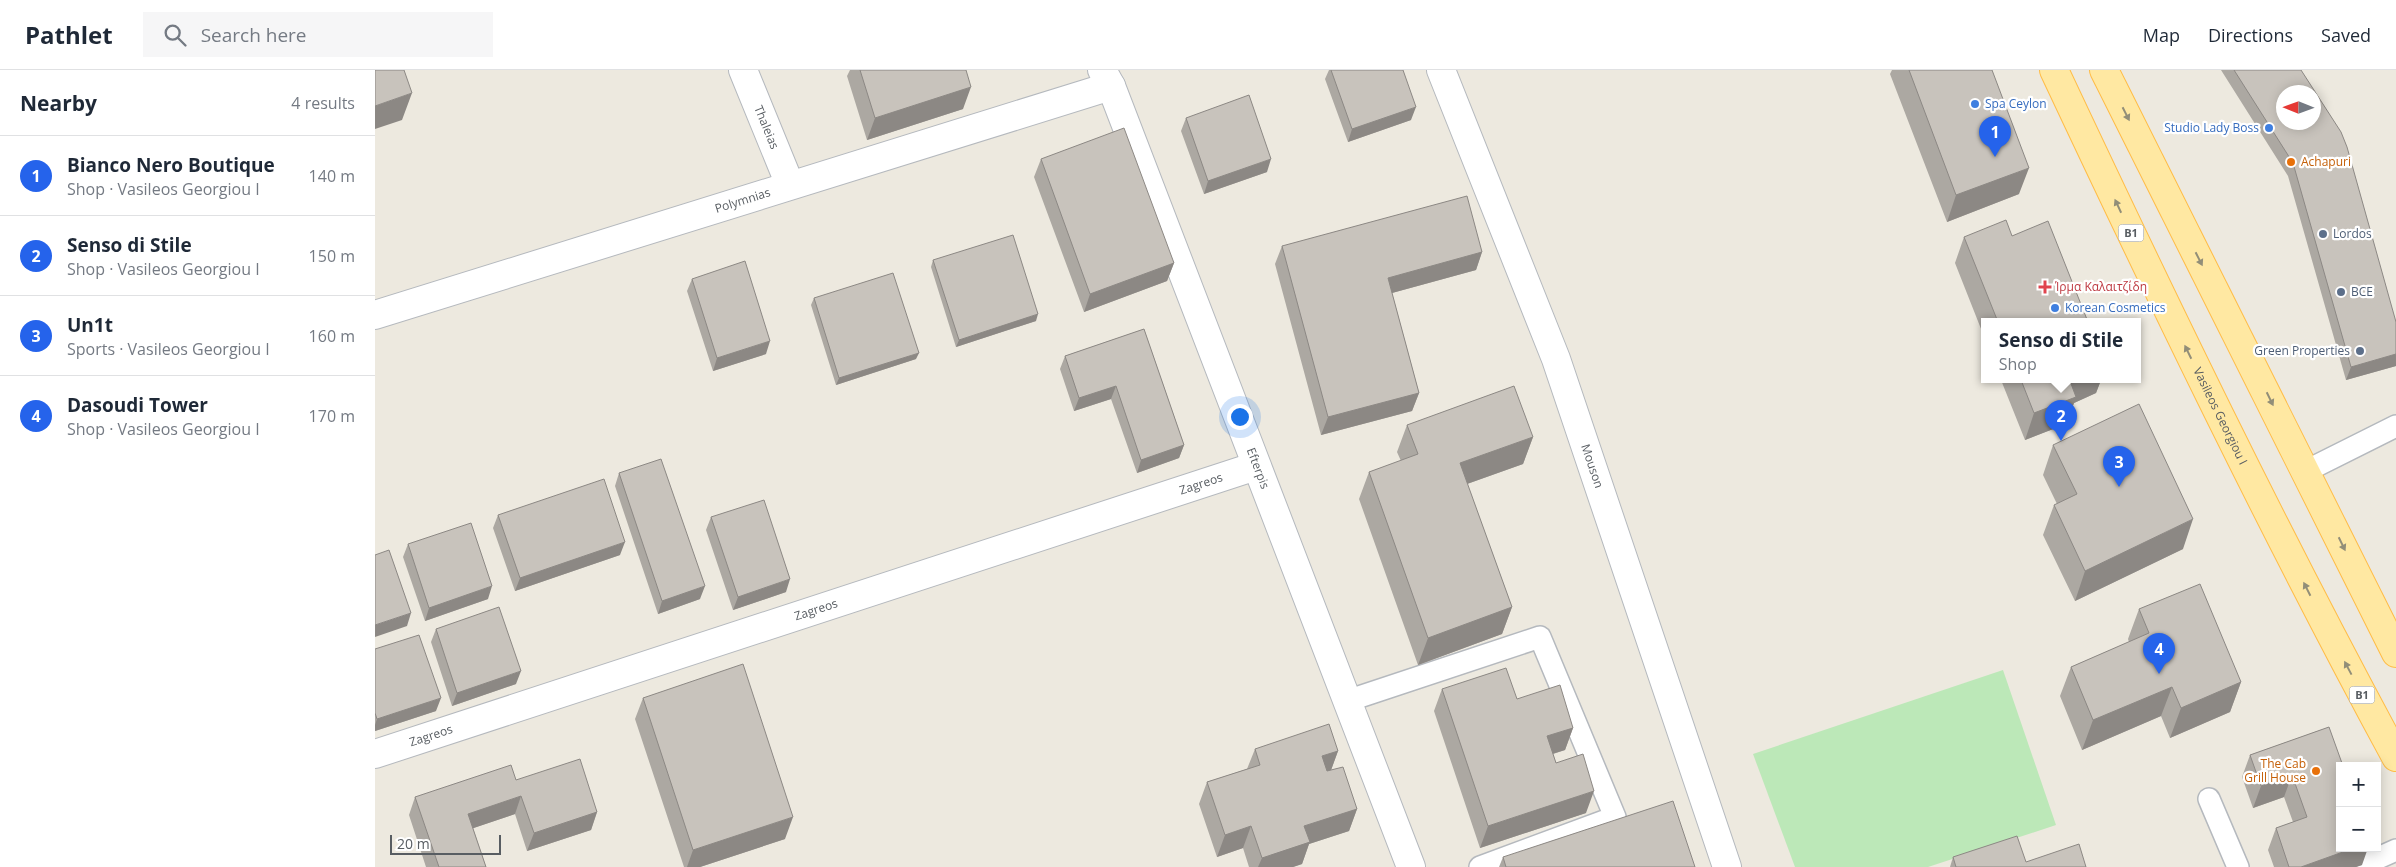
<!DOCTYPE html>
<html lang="en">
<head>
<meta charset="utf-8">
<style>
  :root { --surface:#fff; --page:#f6f6f7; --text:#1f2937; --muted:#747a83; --line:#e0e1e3; --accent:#2563eb }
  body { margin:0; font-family:"Open Sans",sans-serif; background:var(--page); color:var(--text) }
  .controls { position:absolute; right:15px; bottom:15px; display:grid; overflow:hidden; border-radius:0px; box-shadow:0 2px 12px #0003 }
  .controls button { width:45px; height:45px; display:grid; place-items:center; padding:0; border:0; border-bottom:1px solid var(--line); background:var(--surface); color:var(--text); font:25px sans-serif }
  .compass { position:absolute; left:1901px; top:15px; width:45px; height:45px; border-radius:50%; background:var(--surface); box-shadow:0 2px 12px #0003; rotate:271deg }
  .scale { position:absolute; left:15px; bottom:12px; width:111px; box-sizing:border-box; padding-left:5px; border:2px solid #585d62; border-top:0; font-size:14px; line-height:18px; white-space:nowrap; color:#585d62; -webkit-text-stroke:4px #fff; paint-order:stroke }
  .you { position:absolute; left:864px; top:346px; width:18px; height:18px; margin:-12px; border:4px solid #fff; border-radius:50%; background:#1a73e8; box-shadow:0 0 0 8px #1a73e833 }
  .badge { display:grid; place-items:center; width:32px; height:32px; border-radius:50%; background:var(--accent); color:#fff; font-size:16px; font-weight:700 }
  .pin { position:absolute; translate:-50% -41px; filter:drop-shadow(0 1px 2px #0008) }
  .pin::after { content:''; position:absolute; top:26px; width:18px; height:15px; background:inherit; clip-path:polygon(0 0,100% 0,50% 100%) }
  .popup { position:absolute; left:1606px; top:248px; width:160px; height:65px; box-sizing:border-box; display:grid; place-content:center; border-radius:0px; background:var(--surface); filter:drop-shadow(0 1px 4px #0005); font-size:16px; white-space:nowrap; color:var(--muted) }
  .popup b { font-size:19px; color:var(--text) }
  .popup::after { content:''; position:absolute; left:50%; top:100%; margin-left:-10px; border:10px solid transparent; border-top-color:var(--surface) }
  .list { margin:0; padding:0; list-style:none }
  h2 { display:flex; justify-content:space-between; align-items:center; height:65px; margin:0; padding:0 20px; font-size:21px }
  h2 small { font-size:16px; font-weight:400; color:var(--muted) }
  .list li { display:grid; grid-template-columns:32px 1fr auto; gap:15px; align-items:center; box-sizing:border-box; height:80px; padding:0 20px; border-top:1px solid var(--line) }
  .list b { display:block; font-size:19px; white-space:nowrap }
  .list p { margin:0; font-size:16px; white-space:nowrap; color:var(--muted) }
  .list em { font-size:16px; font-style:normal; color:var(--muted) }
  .icon { flex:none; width:28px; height:28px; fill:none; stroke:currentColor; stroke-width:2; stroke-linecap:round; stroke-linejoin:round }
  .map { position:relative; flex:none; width:2021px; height:797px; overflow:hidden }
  header { display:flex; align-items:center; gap:30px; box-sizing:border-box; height:70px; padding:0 25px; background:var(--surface); border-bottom:1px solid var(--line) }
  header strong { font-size:24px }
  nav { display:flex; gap:28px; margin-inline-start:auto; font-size:18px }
  .search { width:350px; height:45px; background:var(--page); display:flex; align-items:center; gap:12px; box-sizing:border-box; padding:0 18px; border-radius:0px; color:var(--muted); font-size:19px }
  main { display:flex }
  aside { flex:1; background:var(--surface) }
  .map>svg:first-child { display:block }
</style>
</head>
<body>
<header>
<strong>Pathlet</strong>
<div class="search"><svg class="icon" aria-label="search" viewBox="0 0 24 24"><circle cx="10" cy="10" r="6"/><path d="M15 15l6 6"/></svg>Search here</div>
<nav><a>Map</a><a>Directions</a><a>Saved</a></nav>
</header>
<main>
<aside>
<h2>Nearby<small>4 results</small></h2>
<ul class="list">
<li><span class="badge">1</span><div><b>Bianco Nero Boutique</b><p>Shop · Vasileos Georgiou I</p></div><em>140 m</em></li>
<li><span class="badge">2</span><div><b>Senso di Stile</b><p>Shop · Vasileos Georgiou I</p></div><em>150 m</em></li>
<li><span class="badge">3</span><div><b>Un1t</b><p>Sports · Vasileos Georgiou I</p></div><em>160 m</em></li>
<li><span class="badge">4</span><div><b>Dasoudi Tower</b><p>Shop · Vasileos Georgiou I</p></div><em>170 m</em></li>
</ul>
</aside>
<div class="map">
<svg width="2021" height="797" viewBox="0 0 2021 797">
  <rect width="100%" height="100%" fill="#ede9df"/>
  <!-- green -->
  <path fill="#bce8b8" d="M 1628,600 L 1681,755 L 1553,797 L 1420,797 L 1378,684 Z"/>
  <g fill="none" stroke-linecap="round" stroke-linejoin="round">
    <defs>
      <path id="lane" d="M 1931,401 L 2021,356
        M 972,631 L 1165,567 L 1240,747 L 1105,797
        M 1834,729 L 1863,797
        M 1983,797 L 2021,780"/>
      <g id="street">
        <path id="s1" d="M 368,0 L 415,115"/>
        <path id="s2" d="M 727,0 L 736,16 L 1036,797"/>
        <path id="s3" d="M 1066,0 L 1181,289 L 1352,797"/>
        <path id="s4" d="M 0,245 L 736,16"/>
        <path id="s5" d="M 0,684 L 881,396"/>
      </g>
      <g id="primary">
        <path id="s6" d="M 1679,0 C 1788,232 1899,462 2021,687"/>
        <path d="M 1729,0 L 2021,583"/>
      </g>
    </defs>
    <!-- lane casing -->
    <use href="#lane" stroke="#b5b9be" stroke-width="24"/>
    <!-- street casing -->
    <use href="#street" stroke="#b5b9be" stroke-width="30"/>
    <!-- primary casing -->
    <use href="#primary" stroke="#ffbc46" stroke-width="30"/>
    <!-- lane -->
    <use href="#lane" stroke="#fff" stroke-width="21"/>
    <!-- street -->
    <use href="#street" stroke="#fff" stroke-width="28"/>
    <!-- primary -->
    <use href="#primary" stroke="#ffe8a2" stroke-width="28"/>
  </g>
  <!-- wall -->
  <path fill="#aca8a2" d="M 475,0 L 591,0 L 588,39 L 492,70 L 472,6 Z
    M 954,0 L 1028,0 L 1036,50 L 973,72 L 950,9 Z
    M 1517,0 L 1617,0 L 1644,124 L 1572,152 L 1515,4 Z
    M 1846,0 L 1926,0 L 2021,252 L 2021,296 L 1971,310 L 1913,106 Z
    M 811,48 L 892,102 L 829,124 L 806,61 Z
    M 666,89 L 799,193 L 792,211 L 709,242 L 659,107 Z
    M 1637,166 L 1713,252 L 1610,252 L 1610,269 L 1580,193 L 1589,167 Z
    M 907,176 L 1107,182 L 1101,200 L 1017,223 L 1044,323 L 1037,341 L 946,365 L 900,194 Z
    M 558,190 L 661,251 L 581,277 L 556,197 Z
    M 317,209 L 391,284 L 338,301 L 312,221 Z
    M 439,228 L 541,289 L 461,315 L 436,235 Z
    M 769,259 L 809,375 L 804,388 L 762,403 L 736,329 L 699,341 L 685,299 L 690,286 Z
    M 1626,310 L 1726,310 L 1721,323 L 1699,333 L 1691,354 L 1650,370 Z
    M 1032,355 L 1158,367 L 1148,394 L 1092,414 L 1137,537 L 1127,564 L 1043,595 L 984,429 L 994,402 L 1026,391 L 1022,382 Z
    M 1678,375 L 1808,479 L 1700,531 L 1668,465 L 1679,435 L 1682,434 L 1668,405 Z
    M 244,403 L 325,529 L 283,544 L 240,416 Z
    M 123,445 L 245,485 L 140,521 L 118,458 Z
    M 336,447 L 411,522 L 358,540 L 331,460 Z
    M 33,474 L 113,529 L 50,551 L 28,487 Z
    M 1764,539 L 1866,612 L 1855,642 L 1795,668 L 1786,646 L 1707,680 L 1685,626 L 1696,597 L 1754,572 L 1753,569 Z
    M 61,559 L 141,614 L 77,636 L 56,572 Z
    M 0,579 L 61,641 L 0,661 Z
    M 1067,619 L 1142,629 L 1198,658 L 1190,680 L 1178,684 L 1181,693 L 1211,743 L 1105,778 L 1059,641 Z
    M 268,628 L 410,769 L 325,797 L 309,797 L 260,649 Z
    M 1954,657 L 1987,795 L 1981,797 L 1899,797 L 1893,780 L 1901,758 L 1918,752 L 1909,727 L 1878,738 L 1867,707 L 1875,685 Z
    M 880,679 L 963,681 L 956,700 L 982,739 L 974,761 L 934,774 L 927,794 L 918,797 L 874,797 L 868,778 L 842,787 L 824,734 L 832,712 L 872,699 Z
    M 141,710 L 222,742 L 216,760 L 152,781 L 140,744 L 98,758 L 111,797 L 51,797 L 34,745 L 40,727 Z
    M 1128,787 L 1320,797 L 1124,797 Z
    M 1578,787 L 1651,792 L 1711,797 L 1575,797 Z"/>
  <!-- shaded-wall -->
  <path fill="#8c8884" d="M 596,17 L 588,39 L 492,70 L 500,48 Z
    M 37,23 L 27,50 L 0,59 L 0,36 Z
    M 1041,37 L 1036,50 L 973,72 L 977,59 Z
    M 896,89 L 892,102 L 829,124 L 833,111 Z
    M 1654,98 L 1644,124 L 1572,152 L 1581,125 Z
    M 1107,182 L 1101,200 L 1006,226 L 1013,208 Z
    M 799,193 L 792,211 L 709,242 L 715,224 Z
    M 663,244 L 661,251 L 581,277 L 584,270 Z
    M 395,271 L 391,284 L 338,301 L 342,288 Z
    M 544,283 L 541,289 L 461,315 L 464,308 Z
    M 2021,284 L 2021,296 L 1971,310 L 1976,297 Z
    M 1698,310 L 1726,310 L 1721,323 L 1699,333 L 1691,354 L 1650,370 L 1659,343 L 1695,311 Z
    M 741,316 L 736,329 L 699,341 L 704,328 Z
    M 1044,323 L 1037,341 L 946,365 L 953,347 Z
    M 1158,367 L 1148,394 L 1075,420 L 1085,393 Z
    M 809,375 L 804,388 L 762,403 L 766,390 Z
    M 1818,449 L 1808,479 L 1700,531 L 1710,501 Z
    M 250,472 L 245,485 L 140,521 L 145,508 Z
    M 415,509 L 411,522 L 358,540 L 363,527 Z
    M 117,516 L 113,529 L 50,551 L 54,538 Z
    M 330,516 L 325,529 L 283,544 L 287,531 Z
    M 1137,537 L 1127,564 L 1043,595 L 1053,568 Z
    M 36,543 L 32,556 L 0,567 L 0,555 Z
    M 146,601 L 141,614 L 77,636 L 82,623 Z
    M 1866,612 L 1855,642 L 1795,668 L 1806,638 Z
    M 1797,617 L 1786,646 L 1707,680 L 1718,650 Z
    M 66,628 L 61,641 L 0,661 L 0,655 L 2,649 Z
    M 1198,658 L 1190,680 L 1164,688 L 1172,666 Z
    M 963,681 L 955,703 L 939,708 L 947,686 Z
    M 1917,705 L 1909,727 L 1878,738 L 1886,716 Z
    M 1219,721 L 1211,743 L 1105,778 L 1113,756 Z
    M 146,726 L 140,744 L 87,762 L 93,744 Z
    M 982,739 L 974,761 L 934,774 L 927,794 L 918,797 L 883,797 L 887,788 L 929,756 Z
    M 222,742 L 216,760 L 152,781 L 159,763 Z
    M 418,747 L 410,769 L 325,797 L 312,797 L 318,780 Z
    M 876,756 L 868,778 L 842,787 L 850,765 Z
    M 1979,778 L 1993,778 L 1987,795 L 1981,797 L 1926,797 Z"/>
  <!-- building -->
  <path fill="#c8c3bc" stroke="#8c8884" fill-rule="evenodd" d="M 0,0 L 29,0 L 37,23 L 0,36 Z
    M 485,0 L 591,0 L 596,17 L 500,48 Z
    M 956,0 L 1028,0 L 1041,37 L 977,59 Z
    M 1534,0 L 1617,0 L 1654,98 L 1581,125 Z
    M 1859,0 L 1926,0 L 1966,62 L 1972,77 L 2021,252 L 2021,284 L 1976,297 L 1918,93 ZM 1908,22 L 1938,22 L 1938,52 L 1908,52 Z
    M 874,25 L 896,89 L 833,111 L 811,48 Z
    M 749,58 L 799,193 L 715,224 L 666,89 Z
    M 1092,126 L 1107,182 L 1013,208 L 1044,323 L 953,347 L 907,176 Z
    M 1631,150 L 1637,166 L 1673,151 L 1713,252 L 1623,252 L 1589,167 Z
    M 638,165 L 663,244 L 584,270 L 558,190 Z
    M 370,191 L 395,271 L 342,288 L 317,209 Z
    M 518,203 L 544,283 L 464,308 L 439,228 Z
    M 769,259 L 809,375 L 766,390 L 741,316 L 704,328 L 690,286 Z
    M 1646,310 L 1698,310 L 1695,311 L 1701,327 L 1659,343 Z
    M 1139,316 L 1158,367 L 1085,393 L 1137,537 L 1053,568 L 994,402 L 1043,384 L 1032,355 Z
    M 1764,334 L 1818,449 L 1710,501 L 1679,435 L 1702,424 L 1678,375 Z
    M 286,389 L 330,516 L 287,531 L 244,403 Z
    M 229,409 L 250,472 L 145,508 L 123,445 Z
    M 389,430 L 415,509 L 363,527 L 336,447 Z
    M 96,453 L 117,516 L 54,538 L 33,474 Z
    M 14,480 L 36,543 L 0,555 L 0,485 Z
    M 1825,514 L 1866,612 L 1806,638 L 1797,617 L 1718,650 L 1696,597 L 1774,563 L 1764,539 Z
    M 124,537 L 146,601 L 82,623 L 61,559 Z
    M 44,565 L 66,628 L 2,649 L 0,643 L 0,579 Z
    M 368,594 L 418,747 L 318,780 L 268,628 Z
    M 1131,598 L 1142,629 L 1185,615 L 1198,658 L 1172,666 L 1181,693 L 1208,684 L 1219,721 L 1113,756 L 1067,619 Z
    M 954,654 L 963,681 L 947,686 L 952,701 L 968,697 L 982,739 L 929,756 L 935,772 L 887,788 L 876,756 L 850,765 L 832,712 L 885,695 L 880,679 Z
    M 1954,657 L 1968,696 L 1965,696 L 1965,778 L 1979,778 L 1926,797 L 1914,797 L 1901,758 L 1932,747 L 1917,705 L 1886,716 L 1875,685 Z
    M 205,689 L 222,742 L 159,763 L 146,726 L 93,744 L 111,797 L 64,797 L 40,727 L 136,695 L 141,710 Z
    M 1298,731 L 1320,797 L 1131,797 L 1128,787 Z
    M 1642,766 L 1651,792 L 1704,774 L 1711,797 L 1581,797 L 1578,787 Z"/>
  <!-- one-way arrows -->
  <defs><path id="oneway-solid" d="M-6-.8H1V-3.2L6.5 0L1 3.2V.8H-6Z" transform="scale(1.25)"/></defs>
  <g fill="#928e78">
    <use href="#oneway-solid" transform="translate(1751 44) rotate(63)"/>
    <use href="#oneway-solid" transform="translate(1743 136) rotate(-115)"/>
    <use href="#oneway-solid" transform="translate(1824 189) rotate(63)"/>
    <use href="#oneway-solid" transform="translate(1813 282) rotate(-116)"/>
    <use href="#oneway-solid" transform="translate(1895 329) rotate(64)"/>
    <use href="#oneway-solid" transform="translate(1967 474) rotate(64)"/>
    <use href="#oneway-solid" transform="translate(1932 519) rotate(-117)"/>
    <use href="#oneway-solid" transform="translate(1973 598) rotate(-118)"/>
  </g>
  <!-- markers -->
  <g fill="#3f7fe0" stroke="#fff" stroke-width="2">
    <circle cx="1600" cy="34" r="5"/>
    <circle cx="1894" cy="58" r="5"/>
    <circle cx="1680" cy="238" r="5"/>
  </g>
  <g fill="#e8710a" stroke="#fff" stroke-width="2">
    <circle cx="1916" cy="92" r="5"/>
    <circle cx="1941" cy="701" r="5"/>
  </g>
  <g fill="#5c6f8a" stroke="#fff" stroke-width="2">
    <circle cx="1948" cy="164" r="5"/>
    <circle cx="1966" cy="222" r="5"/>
    <circle cx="1985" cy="281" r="5"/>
  </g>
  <path fill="#e0444e" stroke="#fff" stroke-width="2" d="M1667.5 209.5h5v5h5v5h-5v5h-5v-5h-5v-5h5z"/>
  <g text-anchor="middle" stroke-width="4.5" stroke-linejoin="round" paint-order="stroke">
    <!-- shield labels -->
    <g fill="#fff" stroke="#8a8e91" stroke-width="1">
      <rect x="1743.5" y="154.5" width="25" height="17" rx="4"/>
      <rect x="1974.5" y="616.5" width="25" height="17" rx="4"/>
    </g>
    <g font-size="11" font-weight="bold" fill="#585d62">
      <text x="1756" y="167">B1</text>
      <text x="1987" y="629">B1</text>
    </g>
    <!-- shop labels -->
    <g font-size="12" fill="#366cbe" stroke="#fff" text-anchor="start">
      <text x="1610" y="38">Spa Ceylon</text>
      <text x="1884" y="62" text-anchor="end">Studio Lady Boss</text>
      <text x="1690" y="242">Korean Cosmetics</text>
    </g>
    <!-- street labels -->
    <g font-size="12" fill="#585d62" stroke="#fff">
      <text dy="4" stroke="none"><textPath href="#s1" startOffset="62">Thaleias</textPath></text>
      <text dy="4" stroke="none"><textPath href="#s4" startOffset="385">Polymnias</textPath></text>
      <text dy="4" stroke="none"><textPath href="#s6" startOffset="384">Vasileos Georgiou I</textPath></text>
      <text dy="4" stroke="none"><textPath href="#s3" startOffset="424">Mouson</textPath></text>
      <text dy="4" stroke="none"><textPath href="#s2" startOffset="428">Efterpis</textPath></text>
      <text dy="4" stroke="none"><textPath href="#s5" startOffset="869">Zagreos</textPath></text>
      <text dy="4" stroke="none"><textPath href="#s5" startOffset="464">Zagreos</textPath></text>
      <text dy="4" stroke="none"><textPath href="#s5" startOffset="59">Zagreos</textPath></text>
    </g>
    <!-- food labels -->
    <g font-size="12" fill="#c56008" stroke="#fff" text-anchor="start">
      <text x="1926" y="96">Achapuri</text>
      <text x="1931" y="698" text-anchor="end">The Cab<tspan x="1931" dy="14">Grill House</tspan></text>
    </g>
    <!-- service labels -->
    <g font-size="12" fill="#4e5e75" stroke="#fff" text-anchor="start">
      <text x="1958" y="168">Lordos</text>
      <text x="1976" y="226">BCE</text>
      <text x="1975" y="285" text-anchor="end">Green Properties</text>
    </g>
    <!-- health labels -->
    <g font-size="12" fill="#be3a42" stroke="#fff" text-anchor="start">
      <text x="1680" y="221">Ίρμα Καλαιτζίδη</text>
    </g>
  </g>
</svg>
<div class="controls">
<button>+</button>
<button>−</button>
</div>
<svg class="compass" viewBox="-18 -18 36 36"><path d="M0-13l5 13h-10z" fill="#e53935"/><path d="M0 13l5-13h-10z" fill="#747a83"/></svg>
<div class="scale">20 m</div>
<div class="you"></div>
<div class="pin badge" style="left:1620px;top:87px">1</div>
<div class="pin badge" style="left:1686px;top:371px">2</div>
<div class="popup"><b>Senso di Stile</b>Shop</div>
<div class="pin badge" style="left:1744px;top:417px">3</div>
<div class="pin badge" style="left:1784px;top:604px">4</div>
</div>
</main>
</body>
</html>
